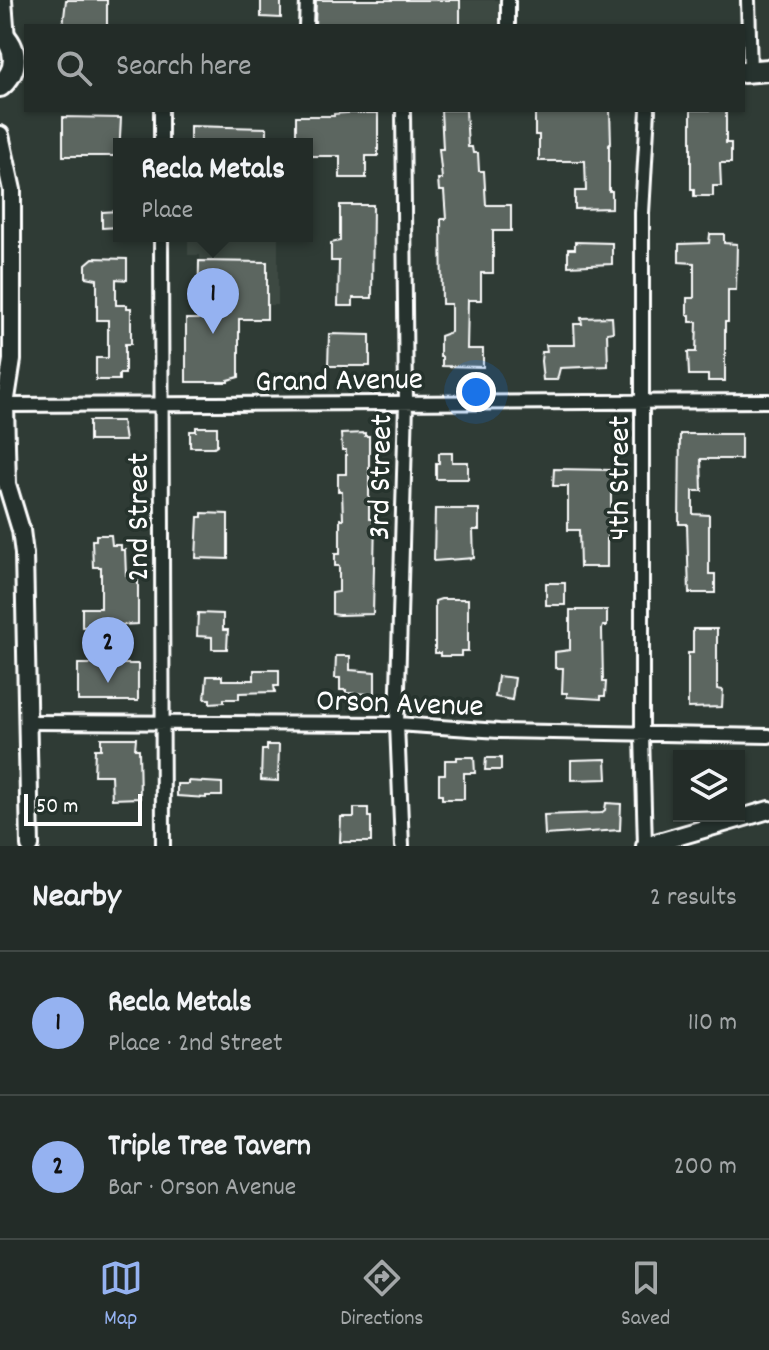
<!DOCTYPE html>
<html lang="en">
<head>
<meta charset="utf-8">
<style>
  :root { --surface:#232c28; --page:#2f3834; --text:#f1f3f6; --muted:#a3a7a8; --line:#404845; --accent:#95b2f1 }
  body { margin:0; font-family:Dekko,sans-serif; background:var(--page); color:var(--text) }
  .controls { position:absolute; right:24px; bottom:24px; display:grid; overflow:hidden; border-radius:0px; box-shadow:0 2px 6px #0004 }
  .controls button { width:72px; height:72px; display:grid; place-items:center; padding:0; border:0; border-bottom:2px solid var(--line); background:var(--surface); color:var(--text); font:40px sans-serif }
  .scale { position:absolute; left:24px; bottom:20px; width:118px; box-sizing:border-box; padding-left:8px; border:4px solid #fff; border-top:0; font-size:22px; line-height:28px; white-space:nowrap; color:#fff; -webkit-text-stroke:6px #26332d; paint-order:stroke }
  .you { position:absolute; left:476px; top:392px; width:28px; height:28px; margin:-20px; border:6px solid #fff; border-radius:50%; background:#1a73e8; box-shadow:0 0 0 12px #1a73e833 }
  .badge { display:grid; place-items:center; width:52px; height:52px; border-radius:50%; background:var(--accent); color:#111; font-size:26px; font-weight:700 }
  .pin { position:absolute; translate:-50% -66px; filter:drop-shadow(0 2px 4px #0008) }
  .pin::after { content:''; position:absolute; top:42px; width:28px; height:24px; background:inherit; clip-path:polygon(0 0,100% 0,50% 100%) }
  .popup { position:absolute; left:113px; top:138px; width:200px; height:104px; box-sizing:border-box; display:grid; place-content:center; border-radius:0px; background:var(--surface); filter:drop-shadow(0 2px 6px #0005); font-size:26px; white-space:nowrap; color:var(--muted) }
  .popup b { font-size:30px; color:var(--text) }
  .popup::after { content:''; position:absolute; left:50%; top:100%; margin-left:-16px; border:16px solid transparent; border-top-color:var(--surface) }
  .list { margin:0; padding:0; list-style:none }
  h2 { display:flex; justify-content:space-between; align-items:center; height:104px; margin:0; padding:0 32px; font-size:34px }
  h2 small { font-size:26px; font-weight:400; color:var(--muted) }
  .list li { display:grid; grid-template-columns:52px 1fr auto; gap:24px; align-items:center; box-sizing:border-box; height:144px; padding:0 32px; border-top:2px solid var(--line) }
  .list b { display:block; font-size:30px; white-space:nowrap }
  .list p { margin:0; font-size:26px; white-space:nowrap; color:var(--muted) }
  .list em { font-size:26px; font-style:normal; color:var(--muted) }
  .icon { flex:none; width:44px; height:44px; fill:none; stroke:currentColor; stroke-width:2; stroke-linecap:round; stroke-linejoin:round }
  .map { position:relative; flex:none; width:769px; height:846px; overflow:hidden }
  .search { position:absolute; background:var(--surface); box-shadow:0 2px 6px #0004; left:24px; right:24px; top:24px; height:88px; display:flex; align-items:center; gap:20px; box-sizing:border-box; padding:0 28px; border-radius:0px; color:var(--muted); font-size:30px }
  .sheet { height:392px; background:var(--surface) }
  nav { display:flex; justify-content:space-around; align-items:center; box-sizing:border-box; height:112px; border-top:2px solid var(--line); background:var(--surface); font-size:22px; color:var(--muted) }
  nav a { display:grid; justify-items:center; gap:4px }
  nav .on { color:var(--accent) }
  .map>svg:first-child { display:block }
</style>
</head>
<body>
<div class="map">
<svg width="769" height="846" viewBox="0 0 769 846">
  <rect width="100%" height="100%" fill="#2f3b35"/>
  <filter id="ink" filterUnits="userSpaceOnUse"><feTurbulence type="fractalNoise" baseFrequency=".0125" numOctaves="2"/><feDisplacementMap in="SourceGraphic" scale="16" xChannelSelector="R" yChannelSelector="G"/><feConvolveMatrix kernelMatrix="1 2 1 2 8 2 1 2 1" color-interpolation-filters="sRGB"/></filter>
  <g filter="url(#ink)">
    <!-- built -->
    <path fill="#3c4842" d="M 312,0 L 500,0 L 500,26 L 312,26 Z
      M 188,236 L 278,236 L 278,305 L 267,305 L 267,262 L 200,261 L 200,255 L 188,255 Z"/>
    <!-- building -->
    <path fill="#5b6661" stroke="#fff" stroke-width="2" d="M 66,0 L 107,0 L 107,26 L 63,26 Z
      M 261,0 L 281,0 L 281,18 L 261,17 Z
      M 316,0 L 460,0 L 460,26 L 315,25 Z
      M 441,110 L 466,110 L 468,147 L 472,147 L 473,153 L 478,153 L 479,171 L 484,171 L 486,205 L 511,205 L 511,231 L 493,231 L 493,273 L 481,273 L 481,300 L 468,300 L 467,349 L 483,349 L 483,367 L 442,366 L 442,357 L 440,357 L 440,336 L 451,332 L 451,304 L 442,304 L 441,219 L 446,219 L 444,191 L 439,191 L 438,179 L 442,179 L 439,149 L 443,149 Z
      M 535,110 L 610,110 L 611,143 L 609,145 L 609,191 L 612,191 L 612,208 L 575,209 L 575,191 L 586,191 L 585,161 L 539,161 L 539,135 L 535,135 Z
      M 691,110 L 726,110 L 726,143 L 731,143 L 731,163 L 720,163 L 721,186 L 713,186 L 713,196 L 694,196 L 694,189 L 691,189 Z
      M 347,113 L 378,113 L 378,156 L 366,156 L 366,178 L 340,178 L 340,156 L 307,156 L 307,144 L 296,144 L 296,116 L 334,116 L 334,114 Z
      M 63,117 L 121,118 L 119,156 L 63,156 Z
      M 190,126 L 267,128 L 267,144 L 190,144 Z
      M 340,205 L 373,205 L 372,298 L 353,298 L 353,306 L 338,306 L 339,261 L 331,261 L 331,243 L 340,241 Z
      M 119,211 L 119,227 L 102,228 L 102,212 Z
      M 710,234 L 724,234 L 724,243 L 737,244 L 736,290 L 728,290 L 728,322 L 725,322 L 725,381 L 708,381 L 708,375 L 689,375 L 688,352 L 696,352 L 697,322 L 690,322 L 690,315 L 687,315 L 687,298 L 694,298 L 694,263 L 679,262 L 679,244 L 709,243 Z
      M 575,242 L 612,243 L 612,264 L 568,266 L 568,249 L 575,249 Z
      M 93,258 L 127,259 L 127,280 L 116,279 L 116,305 L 127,305 L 127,308 L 131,308 L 131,344 L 125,344 L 125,374 L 119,374 L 119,380 L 96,380 L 96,358 L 108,358 L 108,320 L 97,320 L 97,279 L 86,277 L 86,264 Z
      M 199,261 L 267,262 L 267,319 L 239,319 L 239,377 L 228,380 L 228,382 L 186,382 L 186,319 L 198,319 Z
      M 612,317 L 613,332 L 607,333 L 608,366 L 560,368 L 557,380 L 543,380 L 541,361 L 542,352 L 547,352 L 546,345 L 575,345 L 574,324 L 582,324 L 581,318 Z
      M 329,334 L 370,335 L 370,366 L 328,366 Z
      M 89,421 L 122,421 L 125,441 L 89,441 Z
      M 196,427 L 217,427 L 217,445 L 214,447 L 190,447 L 190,431 L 196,431 Z
      M 365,433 L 365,436 L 369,436 L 369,519 L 375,519 L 373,614 L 339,615 L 332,614 L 332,593 L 339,592 L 339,566 L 335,566 L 335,554 L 340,554 L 340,519 L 343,519 L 342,491 L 338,491 L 338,474 L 346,474 L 346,450 L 342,450 L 341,434 Z
      M 680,434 L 741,434 L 741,459 L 701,459 L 702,491 L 693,491 L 693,514 L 709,515 L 709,574 L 715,574 L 715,593 L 689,593 L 687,524 L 679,524 Z
      M 439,453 L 452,453 L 452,462 L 468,462 L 468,479 L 436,479 L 436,463 L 439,463 Z
      M 554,469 L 614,470 L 614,482 L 611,482 L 611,530 L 607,530 L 607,567 L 580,567 L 579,530 L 568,530 L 568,486 L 553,486 Z
      M 435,509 L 479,509 L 479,530 L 473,530 L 474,558 L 434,561 Z
      M 202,513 L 228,514 L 228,559 L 196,558 L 198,517 L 202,517 Z
      M 96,535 L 111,535 L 112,545 L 121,545 L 121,550 L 125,550 L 126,575 L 138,575 L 138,624 L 82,627 L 82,608 L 101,608 L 101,567 L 93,567 L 92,540 L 96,540 Z
      M 546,583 L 565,583 L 565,605 L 546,605 Z
      M 441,599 L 468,599 L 468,651 L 461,651 L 461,656 L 440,656 L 440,653 L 435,653 L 435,601 Z
      M 570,610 L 607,610 L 607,626 L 603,626 L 602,629 L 603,682 L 606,682 L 605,696 L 601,696 L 601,699 L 567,697 L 567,693 L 562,693 L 563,668 L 555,668 L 555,652 L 570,650 Z
      M 198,613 L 223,614 L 223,630 L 228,630 L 227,649 L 212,649 L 212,637 L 197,636 Z
      M 693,629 L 717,629 L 717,689 L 723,690 L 722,707 L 688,708 L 688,653 L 693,653 Z
      M 336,656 L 350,656 L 350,670 L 375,672 L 375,694 L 346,693 L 346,690 L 340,690 L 340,678 L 335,678 Z
      M 78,664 L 138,664 L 138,701 L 78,701 Z
      M 254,670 L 279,670 L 279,686 L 274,686 L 275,692 L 239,693 L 239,699 L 224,699 L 224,702 L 210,703 L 210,699 L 205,699 L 207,676 L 222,676 L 222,680 L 254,680 Z
      M 498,676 L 515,678 L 512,700 L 495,697 Z
      M 101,738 L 136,738 L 135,749 L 139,749 L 140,798 L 112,799 L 111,775 L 94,775 L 95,749 L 101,749 Z
      M 267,745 L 279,745 L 278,781 L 261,780 L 262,750 L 267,750 Z
      M 457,757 L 474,757 L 475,773 L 464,773 L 464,799 L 442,799 L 442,794 L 439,794 L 439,774 L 445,774 L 445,760 L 457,760 Z
      M 486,758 L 501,758 L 501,770 L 485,770 Z
      M 606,759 L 607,779 L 571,780 L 571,760 Z
      M 188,781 L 222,783 L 222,796 L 206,796 L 206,798 L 177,796 L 177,784 L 188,784 Z
      M 606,803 L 621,804 L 620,830 L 545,835 L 544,815 L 601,813 L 605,810 Z
      M 354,808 L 368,808 L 368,817 L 371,817 L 371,842 L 340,842 L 341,817 L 354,817 Z"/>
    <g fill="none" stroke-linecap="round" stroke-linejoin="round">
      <defs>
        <path id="minor" d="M 5,0 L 8,39
          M 508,0 L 508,26
          M 748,0 L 750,72
          M 306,26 L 307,0
          M 161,110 L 161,144
          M 161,236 L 163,846
          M 5,405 L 769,401
          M 29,722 L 397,724 L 499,731 L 769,736
          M 402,846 L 397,724 L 406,403 L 403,110
          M 645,846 L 642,735 L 642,213 L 648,110"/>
        <path id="tertiary" d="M 0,135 L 12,190 L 12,360 L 5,405 L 7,484 L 21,530 L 24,554 L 30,846
          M 645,846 L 769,810"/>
        <path id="primary" d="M 0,32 C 18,48 19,70 0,86
          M 743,72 L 769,70"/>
      </defs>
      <!-- minor casing -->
      <use href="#minor" stroke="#fff" stroke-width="18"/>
      <!-- tertiary casing -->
      <use href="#tertiary" stroke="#fff" stroke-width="22"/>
      <!-- primary casing -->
      <use href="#primary" stroke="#fff" stroke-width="26"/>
      <!-- minor -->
      <use href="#minor" stroke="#26332d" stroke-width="12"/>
      <!-- tertiary -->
      <use href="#tertiary" stroke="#26332d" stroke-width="16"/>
      <!-- primary -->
      <use href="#primary" stroke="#26332d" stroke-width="20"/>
    </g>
  </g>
  <g text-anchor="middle" stroke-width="7" stroke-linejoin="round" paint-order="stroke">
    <!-- street labels -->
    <g font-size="32" fill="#fff" stroke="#26332d">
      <text transform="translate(339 378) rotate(-1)" y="11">Grand Avenue</text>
      <text transform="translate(378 477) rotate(-89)" y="11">3rd Street</text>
      <text transform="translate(617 478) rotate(-90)" y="11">4th Street</text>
      <text transform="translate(136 517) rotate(-90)" y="11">2nd Street</text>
      <text transform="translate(400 701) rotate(2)" y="11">Orson Avenue</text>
    </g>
  </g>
</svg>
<div class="controls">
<button><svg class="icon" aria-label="layers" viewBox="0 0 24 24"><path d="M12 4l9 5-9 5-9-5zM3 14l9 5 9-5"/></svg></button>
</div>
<div class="scale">50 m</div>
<div class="you"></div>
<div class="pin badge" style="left:213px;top:334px">1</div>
<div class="popup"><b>Recla Metals</b>Place</div>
<div class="pin badge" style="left:108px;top:683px">2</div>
<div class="search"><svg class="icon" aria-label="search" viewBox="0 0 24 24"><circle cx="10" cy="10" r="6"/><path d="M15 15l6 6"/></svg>Search here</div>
</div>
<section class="sheet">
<h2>Nearby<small>2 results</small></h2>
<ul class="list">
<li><span class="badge">1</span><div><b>Recla Metals</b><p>Place · 2nd Street</p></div><em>110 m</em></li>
<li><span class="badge">2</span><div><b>Triple Tree Tavern</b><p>Bar · Orson Avenue</p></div><em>200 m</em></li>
</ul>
</section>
<nav>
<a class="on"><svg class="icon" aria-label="map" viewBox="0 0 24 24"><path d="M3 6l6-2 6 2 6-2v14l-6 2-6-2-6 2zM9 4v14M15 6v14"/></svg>Map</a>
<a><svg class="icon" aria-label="directions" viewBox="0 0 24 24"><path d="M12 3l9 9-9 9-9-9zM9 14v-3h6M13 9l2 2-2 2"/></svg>Directions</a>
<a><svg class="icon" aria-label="saved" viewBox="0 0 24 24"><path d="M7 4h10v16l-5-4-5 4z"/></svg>Saved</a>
</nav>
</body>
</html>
